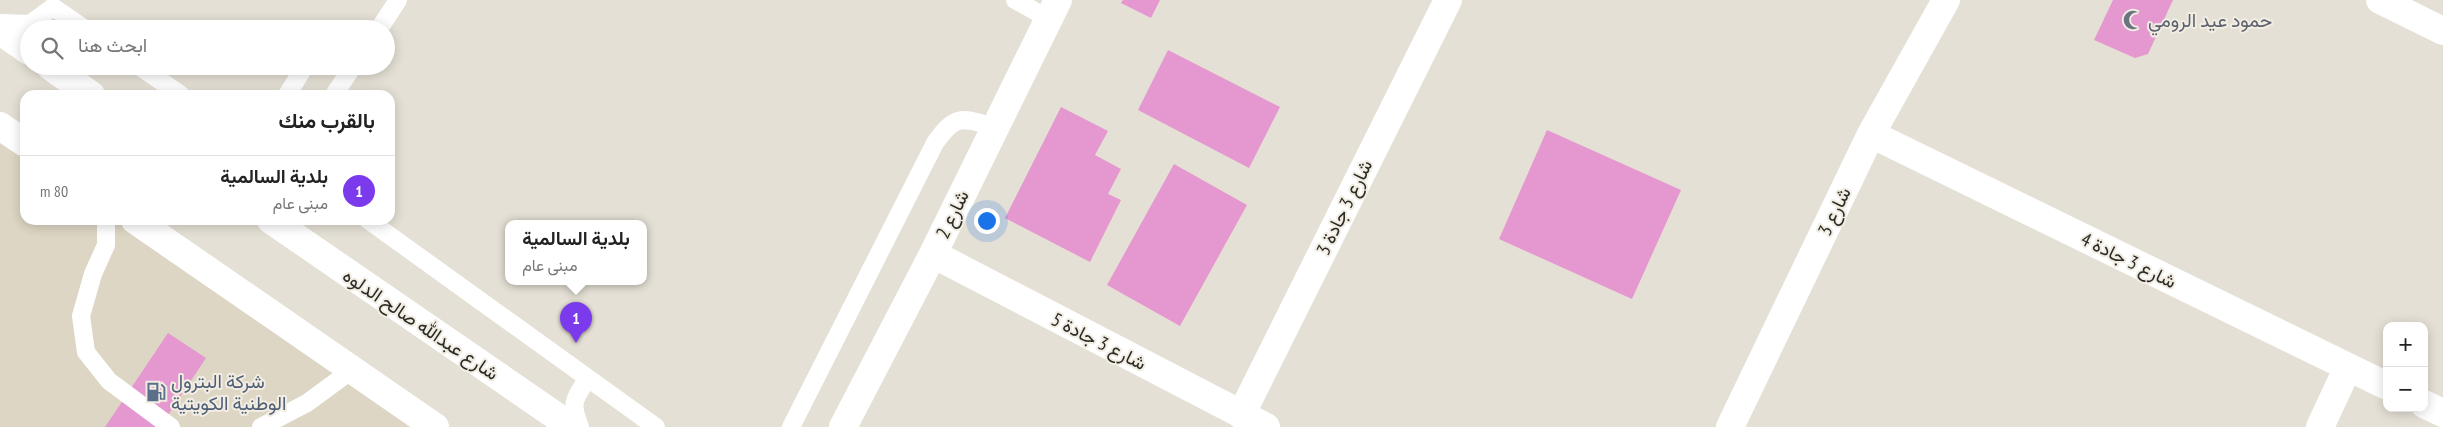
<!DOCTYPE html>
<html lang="ar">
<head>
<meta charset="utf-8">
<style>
  :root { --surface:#fff; --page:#f2f2f2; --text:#222; --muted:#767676; --line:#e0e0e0; --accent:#7c3aed }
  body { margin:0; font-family:"PT Sans Narrow",Vazirmatn,sans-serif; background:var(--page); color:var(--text); direction:rtl }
  .controls { position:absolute; right:15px; bottom:15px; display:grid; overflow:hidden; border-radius:10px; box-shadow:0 2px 12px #0003 }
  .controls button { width:45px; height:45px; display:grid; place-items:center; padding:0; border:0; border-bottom:1px solid var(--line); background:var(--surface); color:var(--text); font:25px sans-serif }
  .you { position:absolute; left:986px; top:220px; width:18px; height:18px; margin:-12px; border:4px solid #fff; border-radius:50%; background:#1a73e8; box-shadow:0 0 0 8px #1a73e833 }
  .badge { display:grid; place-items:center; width:32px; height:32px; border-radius:50%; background:var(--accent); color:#fff; font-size:16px; font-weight:700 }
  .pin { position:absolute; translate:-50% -41px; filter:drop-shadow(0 1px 2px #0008) }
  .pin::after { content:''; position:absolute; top:26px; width:18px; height:15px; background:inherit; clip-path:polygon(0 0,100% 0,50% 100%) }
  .popup { position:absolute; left:505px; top:220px; width:142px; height:65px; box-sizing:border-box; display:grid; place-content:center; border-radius:10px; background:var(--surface); filter:drop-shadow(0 1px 4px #0005); font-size:16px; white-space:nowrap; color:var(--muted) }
  .popup b { font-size:19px; color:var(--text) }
  .popup::after { content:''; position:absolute; left:50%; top:100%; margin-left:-10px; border:10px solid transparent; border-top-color:var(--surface) }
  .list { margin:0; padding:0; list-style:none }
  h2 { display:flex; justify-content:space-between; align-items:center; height:65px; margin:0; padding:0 20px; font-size:21px }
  h2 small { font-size:16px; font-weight:400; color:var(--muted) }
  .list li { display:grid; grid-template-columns:32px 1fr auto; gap:15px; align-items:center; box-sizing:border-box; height:70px; padding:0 20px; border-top:1px solid var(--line) }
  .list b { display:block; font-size:19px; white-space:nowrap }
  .list p { margin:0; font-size:16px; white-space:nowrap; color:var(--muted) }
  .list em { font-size:16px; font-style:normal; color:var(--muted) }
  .icon { flex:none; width:28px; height:28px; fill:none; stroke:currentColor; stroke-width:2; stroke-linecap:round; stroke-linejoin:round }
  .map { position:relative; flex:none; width:2443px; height:427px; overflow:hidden; direction:ltr }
  .search { position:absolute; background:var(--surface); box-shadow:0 2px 12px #0003; left:20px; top:20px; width:375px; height:55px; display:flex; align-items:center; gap:12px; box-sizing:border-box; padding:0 18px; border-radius:28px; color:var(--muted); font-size:19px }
  .panel { position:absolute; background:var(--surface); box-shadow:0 2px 12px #0003; left:20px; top:90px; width:375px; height:135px; border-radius:15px; direction:rtl }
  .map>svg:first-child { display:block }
</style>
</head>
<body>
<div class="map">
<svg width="2443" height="427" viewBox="0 0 2443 427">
  <rect width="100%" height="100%" fill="#e5e0d5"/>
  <!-- built -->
  <path fill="#ddd6c4" d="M 0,135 L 25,152 L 25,220 L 125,220 L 432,427 L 0,427 Z"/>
  <!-- building -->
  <path fill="#e597cf" d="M 1123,0 L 1160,0 L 1151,18 L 1121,3 Z
    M 2113,0 L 2173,0 L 2148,54 L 2135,58 L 2094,40 Z
    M 1168,50 L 1280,107 L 1249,168 L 1138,110 Z
    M 1061,107 L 1108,131 L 1095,155 L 1121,169 L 1108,194 L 1121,200 L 1090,262 L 1005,218 Z
    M 1547,130 L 1681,190 L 1632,299 L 1499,239 Z
    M 1174,164 L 1247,205 L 1180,326 L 1107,285 Z
    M 168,333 L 206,358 L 160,427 L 105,427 Z"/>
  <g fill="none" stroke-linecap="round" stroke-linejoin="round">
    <!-- service -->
    <path stroke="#fff" stroke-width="18" d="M 1015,0 L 1049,19
      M 0,23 L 30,24 L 53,7 L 85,29
      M 379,29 L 398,0
      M 139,66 L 181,95
      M 287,95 L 305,66
      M 334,95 L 353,66
      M 106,220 L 106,245 L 93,274 L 81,316 L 86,352 L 109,381 L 171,427
      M 368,220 L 656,427
      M 261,427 L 307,403 L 352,370
      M 580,427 C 570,402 574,400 588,378
      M 791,427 L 935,143 C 956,113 963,118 995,127"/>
    <!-- minor -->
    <path stroke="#fff" stroke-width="28" d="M 2380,0 L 2443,31
      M 1871,134 L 2387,386
      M 933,254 L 1266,427
      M 2424,404 L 2443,413
      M 1241,415 L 1448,0
      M 843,427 L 933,254 L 1058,0
      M 1730,427 L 1871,134 L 1946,0
      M 2320,427 L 2348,367"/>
    <!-- tertiary -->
    <path stroke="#fff" stroke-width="28" d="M 0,31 L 29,51
      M 50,66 L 91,95
      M 0,126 L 25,143
      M 135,220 L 435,427
      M 271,220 L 572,427"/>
  </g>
  <!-- icons -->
  <defs>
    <symbol id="mosque-bare" viewBox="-9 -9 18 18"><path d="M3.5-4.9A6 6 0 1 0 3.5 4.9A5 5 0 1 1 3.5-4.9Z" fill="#6b7280" stroke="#f2ede3" stroke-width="2.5" paint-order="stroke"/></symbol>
    <symbol id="fuel-bare" viewBox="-9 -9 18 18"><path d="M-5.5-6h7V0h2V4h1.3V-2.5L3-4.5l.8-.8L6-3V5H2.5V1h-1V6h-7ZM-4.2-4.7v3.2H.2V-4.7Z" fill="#5c6f8a" stroke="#f2ede3" stroke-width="2.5" paint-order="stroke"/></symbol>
  </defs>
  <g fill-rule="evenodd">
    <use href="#mosque-bare" x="2119" y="6" width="28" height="28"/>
    <use href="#fuel-bare" x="142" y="378" width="28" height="28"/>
  </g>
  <g text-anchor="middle" stroke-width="4" stroke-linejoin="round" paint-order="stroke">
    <!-- worship labels -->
    <g font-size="19" fill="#5b616d" stroke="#f2ede3" text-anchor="start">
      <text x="2148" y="27">حمود عيد الرومي</text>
    </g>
    <!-- street labels -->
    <g font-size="19" fill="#2b2a26" stroke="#f2ede3">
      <text transform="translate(1344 207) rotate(-64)" y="7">شارع 3 جادة 3</text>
      <text transform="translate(1834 211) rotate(-64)" y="7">شارع 3</text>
      <text transform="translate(952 214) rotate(-64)" y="7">شارع 2</text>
      <text transform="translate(2129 260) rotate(26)" y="7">شارع 3 جادة 4</text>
      <text transform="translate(421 324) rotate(34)" y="7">شارع عبدالله صالح الدلوه</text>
      <text transform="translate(1099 341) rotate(27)" y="7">شارع 3 جادة 5</text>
    </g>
    <!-- service labels -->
    <g font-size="19" fill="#4e5e75" stroke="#f2ede3" text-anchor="start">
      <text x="171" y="388">شركة البترول<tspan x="171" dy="22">الوطنية الكويتية</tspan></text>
    </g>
  </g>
</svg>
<div class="controls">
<button>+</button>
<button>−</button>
</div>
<div class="you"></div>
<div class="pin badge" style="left:576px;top:343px">1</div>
<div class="popup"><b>بلدية السالمية</b>مبنى عام</div>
<div class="search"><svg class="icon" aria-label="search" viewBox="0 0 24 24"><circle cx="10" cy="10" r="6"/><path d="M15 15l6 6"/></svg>ابحث هنا</div>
<section class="panel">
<h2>بالقرب منك<small></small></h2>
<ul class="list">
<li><span class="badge">1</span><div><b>بلدية السالمية</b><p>مبنى عام</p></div><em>80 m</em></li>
</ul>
</section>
</div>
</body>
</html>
